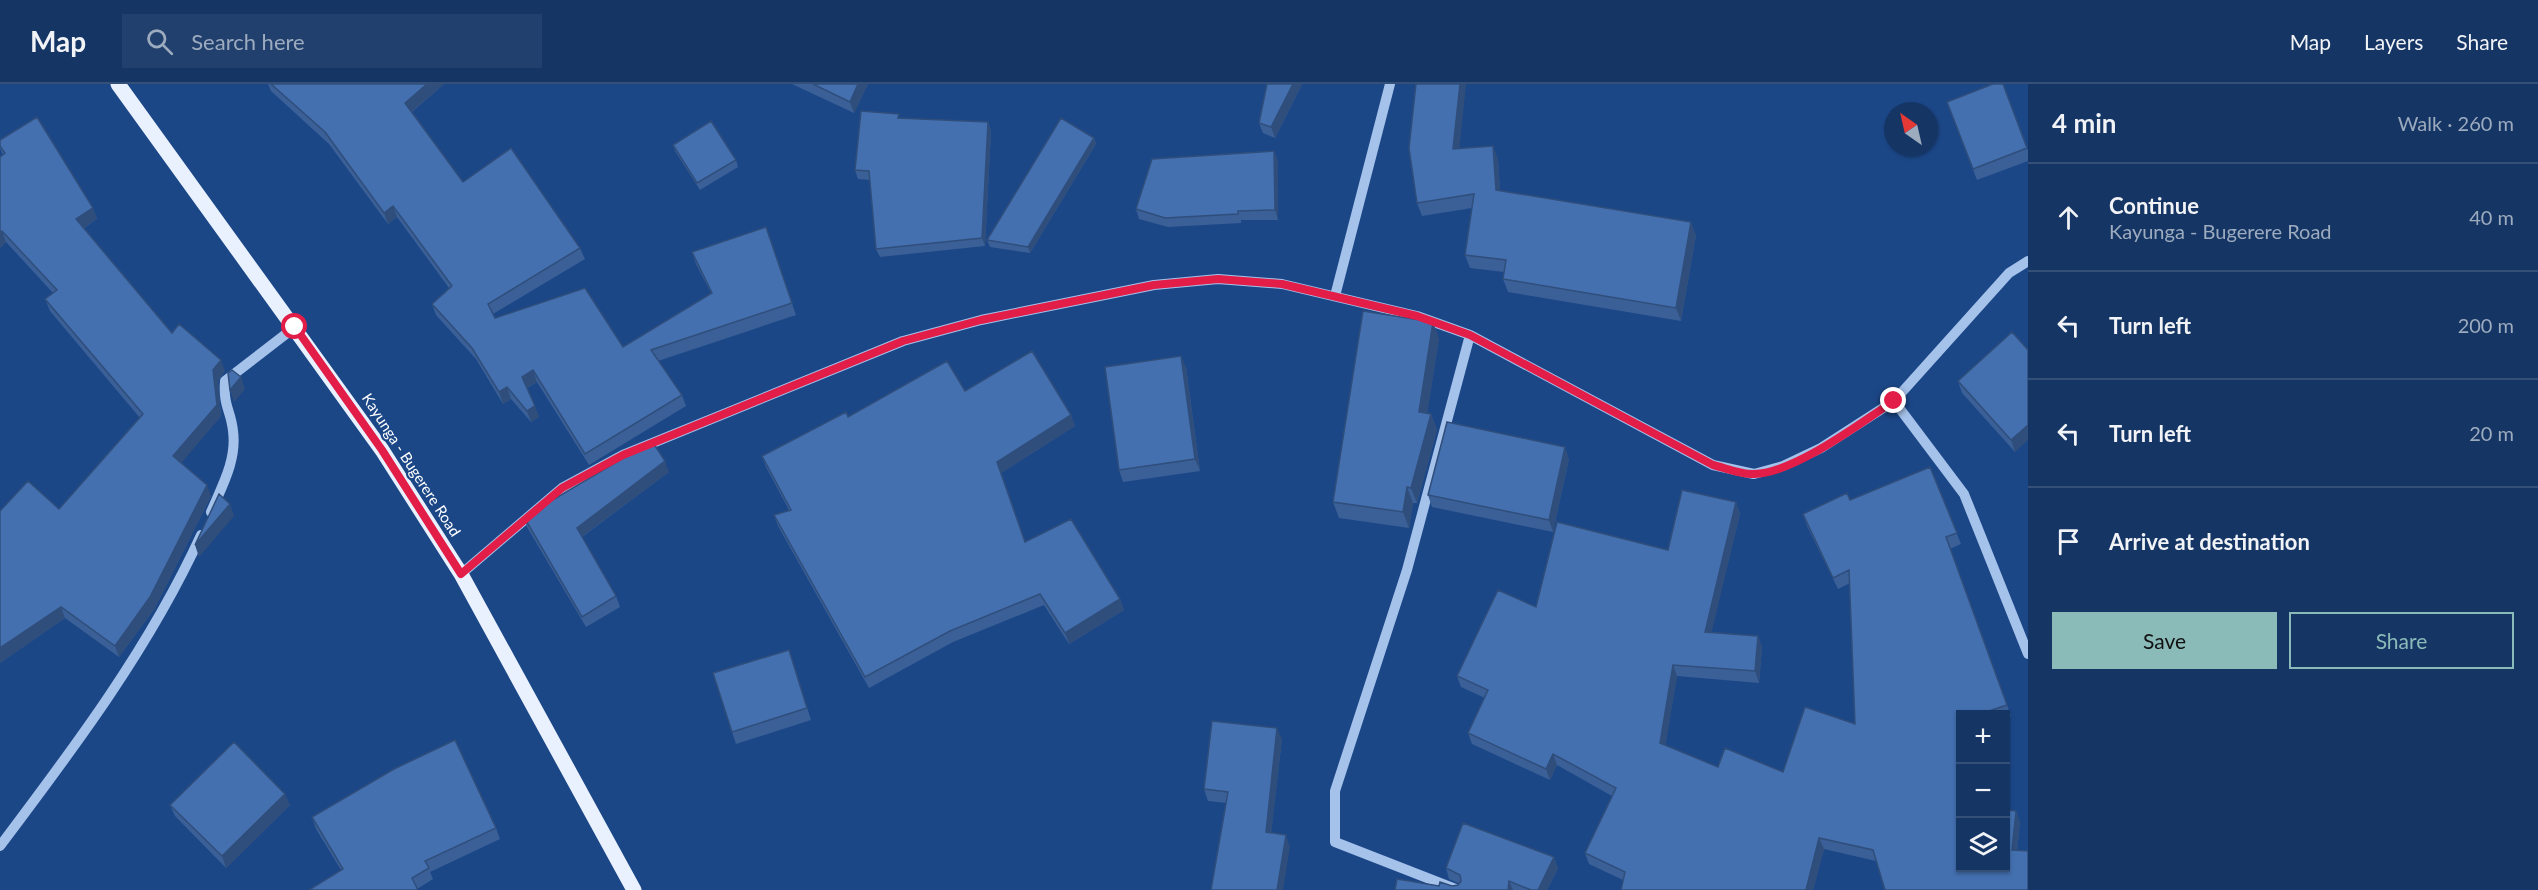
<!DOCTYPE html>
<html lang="en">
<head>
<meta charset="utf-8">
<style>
  :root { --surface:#153565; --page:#22406e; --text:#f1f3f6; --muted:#9dabbf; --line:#345079; --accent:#8bbbb9 }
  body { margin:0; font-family:Lato,sans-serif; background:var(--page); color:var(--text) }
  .controls { position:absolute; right:18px; bottom:18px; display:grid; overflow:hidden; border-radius:0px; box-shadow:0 2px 4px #0004 }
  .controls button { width:54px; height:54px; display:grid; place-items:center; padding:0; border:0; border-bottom:2px solid var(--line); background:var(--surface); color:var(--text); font:30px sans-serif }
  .compass { position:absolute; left:1884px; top:18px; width:54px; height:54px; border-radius:50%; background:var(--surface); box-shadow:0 2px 4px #0004; rotate:326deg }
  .stop { position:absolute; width:18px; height:18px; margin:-14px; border:4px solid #e11d48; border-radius:50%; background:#fff }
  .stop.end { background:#e11d48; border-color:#fff; box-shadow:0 2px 6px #0008 }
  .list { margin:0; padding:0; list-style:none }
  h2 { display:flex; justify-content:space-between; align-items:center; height:78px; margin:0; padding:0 24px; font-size:26px }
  h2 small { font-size:20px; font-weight:400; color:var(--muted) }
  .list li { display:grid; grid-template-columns:39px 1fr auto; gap:18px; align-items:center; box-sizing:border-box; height:108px; padding:0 24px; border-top:2px solid var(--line) }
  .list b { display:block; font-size:22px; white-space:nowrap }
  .list p { margin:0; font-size:20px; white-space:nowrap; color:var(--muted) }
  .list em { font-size:20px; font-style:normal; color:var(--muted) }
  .actions { display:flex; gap:12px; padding:18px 24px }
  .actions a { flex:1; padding:14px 0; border:2px solid var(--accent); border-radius:0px; text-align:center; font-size:21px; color:var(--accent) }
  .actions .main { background:var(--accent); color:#111 }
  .icon { flex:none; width:33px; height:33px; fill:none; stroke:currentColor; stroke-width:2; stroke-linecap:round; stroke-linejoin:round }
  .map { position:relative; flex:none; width:2028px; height:806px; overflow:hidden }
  header { display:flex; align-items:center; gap:36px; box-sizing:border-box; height:84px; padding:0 30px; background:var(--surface); border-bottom:2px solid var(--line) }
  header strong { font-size:28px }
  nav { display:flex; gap:33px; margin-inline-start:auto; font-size:21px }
  .search { width:420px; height:54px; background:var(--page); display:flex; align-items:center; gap:15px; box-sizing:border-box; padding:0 21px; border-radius:0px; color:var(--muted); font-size:22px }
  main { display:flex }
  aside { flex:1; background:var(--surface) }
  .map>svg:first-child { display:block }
</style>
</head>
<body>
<header>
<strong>Map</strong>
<div class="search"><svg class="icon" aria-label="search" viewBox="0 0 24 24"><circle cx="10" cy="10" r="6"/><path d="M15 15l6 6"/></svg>Search here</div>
<nav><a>Map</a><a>Layers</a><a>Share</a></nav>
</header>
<main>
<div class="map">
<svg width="2028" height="806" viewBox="0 0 2028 806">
  <rect width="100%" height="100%" fill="#1c4787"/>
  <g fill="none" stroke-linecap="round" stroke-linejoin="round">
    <!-- minor -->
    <path stroke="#a5c2eb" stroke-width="10" d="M 1335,212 L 1390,0
      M 1894,317 L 1964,410 L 2028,570
      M 211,428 C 222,402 237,376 233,347 C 231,327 223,322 225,297 L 295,243
      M 461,490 L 562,404 L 623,371 L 903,257 L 981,236 L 1154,201 L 1218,195 L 1282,200 L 1417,232 L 1470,251 L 1713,381 L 1754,390 L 1783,382 L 1821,364 L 1894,317 L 2009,189 L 2028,177
      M 0,762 C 74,664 150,563 201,451
      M 1458,806 L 1335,758 L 1335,707 L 1407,486 L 1470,251"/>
    <!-- major -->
    <path stroke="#e9f1ff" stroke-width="15" d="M 118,0 L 382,366 L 461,490 L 634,806"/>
  </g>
  <!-- wall -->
  <path fill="#3a6097" d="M 268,0 L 444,0 L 412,28 L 463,98 L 580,164 L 585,175 L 493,230 L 495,234 L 623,263 L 711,209 L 696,180 L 692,168 L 766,143 L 796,231 L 658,277 L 682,311 L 686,322 L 589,381 L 537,298 L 527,304 L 539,333 L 531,338 L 511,315 L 503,320 L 476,275 L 436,231 L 432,220 L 449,204 L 397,133 L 388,140 L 329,60 L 271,7 Z
    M 792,0 L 868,0 L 854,29 Z
    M 1267,0 L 1302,0 L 1275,54 L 1263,49 L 1259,39 Z
    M 2003,0 L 2028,67 L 2028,77 L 1977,96 L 1947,18 Z
    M 900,34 L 988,38 L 991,47 L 985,162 L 880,173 L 876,165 L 870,96 L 858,95 L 855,86 Z
    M 1094,54 L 1096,60 L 1030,169 L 990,163 L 987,156 Z
    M 0,56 L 93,124 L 97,135 L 84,144 L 172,249 L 225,287 L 218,297 L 221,332 L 181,378 L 211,412 L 155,524 L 119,573 L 65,534 L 0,579 L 59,425 L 140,334 L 50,227 L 45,215 L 53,209 L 6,158 L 0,164 L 0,73 L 3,71 L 0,64 Z
    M 673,61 L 736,76 L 738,83 L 700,106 L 675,67 Z
    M 1459,65 L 1498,75 L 1500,107 L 1696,151 L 1681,237 L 1508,208 L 1503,195 L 1504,188 L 1470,184 L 1465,171 L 1472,124 L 1422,132 L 1417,119 Z
    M 1278,76 L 1278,136 L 1241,136 L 1241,139 L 1168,143 L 1139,135 L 1136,125 Z
    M 2012,248 L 2015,368 L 1962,309 L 1958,297 Z
    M 1439,254 L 1427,330 L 1431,330 L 1437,346 L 1417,419 L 1413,419 L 1409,444 L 1339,434 L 1333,418 Z
    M 1186,283 L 1200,387 L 1123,398 L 1119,386 Z
    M 965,307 L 1071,331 L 1075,342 L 1001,389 L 1025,458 L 1120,515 L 1124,526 L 1069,560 L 1044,521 L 953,558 L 869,604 L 778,442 L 774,431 L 789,426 L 766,383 L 762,372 L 848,333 Z
    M 1569,375 L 1553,448 L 1432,423 L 1428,411 Z
    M 1930,383 L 1961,460 L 1950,465 L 2011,632 L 2006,634 L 2006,630 L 1960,630 L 1960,783 L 2006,783 L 2006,726 L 2016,727 L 2020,738 L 2017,766 L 2028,767 L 2028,806 L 1885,806 L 1876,777 L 1824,765 L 1813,806 L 1621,806 L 1623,796 L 1589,780 L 1585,769 L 1612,712 L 1557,681 L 1550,696 L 1472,660 L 1468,649 L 1485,614 L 1461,603 L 1457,592 L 1498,506 L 1536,523 L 1557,438 L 1668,466 L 1682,406 L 1736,418 L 1740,430 L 1711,548 L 1758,552 L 1762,563 L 1759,599 L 1677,592 L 1665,662 L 1718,683 L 1725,664 L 1783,688 L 1805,623 L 1855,640 L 1850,499 L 1838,505 L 1807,442 L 1803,430 L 1847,409 L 1850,416 Z
    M 669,388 L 582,453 L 616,512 L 620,523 L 586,543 L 527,443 L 524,433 Z
    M 789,566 L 811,636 L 736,660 L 732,648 Z
    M 1282,655 L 1271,749 L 1290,763 L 1226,719 L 1208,717 L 1204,705 Z
    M 170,721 L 290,721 L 226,784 L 175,732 Z
    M 312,733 L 496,744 L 500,755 L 430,788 L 433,795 L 417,805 L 341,786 L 316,745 Z
    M 1554,773 L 1558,784 L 1547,806 L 1395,806 L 1439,802 L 1452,802 L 1458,801 L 1460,800 L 1449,795 L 1446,784 Z"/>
  <!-- shaded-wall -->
  <path fill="#304e7b" d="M 427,0 L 444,0 L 409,30 L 405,19 Z
    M 858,0 L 868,0 L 854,29 L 850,18 Z
    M 1293,0 L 1302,0 L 1275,54 L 1271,43 Z
    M 1460,0 L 1466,0 L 1458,78 L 1453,65 Z
    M 988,38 L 991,47 L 985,162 L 982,154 Z
    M 1094,54 L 1096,60 L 1030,169 L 1028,163 Z
    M 1493,62 L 1498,75 L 1501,119 L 1496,106 Z
    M 1274,67 L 1278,76 L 1278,136 L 1275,126 Z
    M 393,122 L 397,133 L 388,140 L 384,129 Z
    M 93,124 L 97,135 L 80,146 L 76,135 Z
    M 1691,138 L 1696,151 L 1681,237 L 1676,224 Z
    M 2,147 L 6,158 L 0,164 L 0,149 Z
    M 1433,238 L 1439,254 L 1425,344 L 1419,328 Z
    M 1181,272 L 1186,283 L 1200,387 L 1195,375 Z
    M 221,276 L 225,287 L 218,297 L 221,332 L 178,383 L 173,372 L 213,286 Z
    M 533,286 L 537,298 L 526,304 L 522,293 Z
    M 241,293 L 245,305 L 234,318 L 230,306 Z
    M 507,303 L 511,315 L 503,320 L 499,308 Z
    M 535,322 L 539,333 L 531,338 L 527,327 Z
    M 1431,330 L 1437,346 L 1417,419 L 1411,404 Z
    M 1071,331 L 1075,342 L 1001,389 L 997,378 Z
    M 2028,341 L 2028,356 L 2015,368 L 2011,356 Z
    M 1565,363 L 1569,375 L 1553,448 L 1549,436 Z
    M 665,377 L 669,388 L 580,454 L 577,444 Z
    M 207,401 L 211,412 L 155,524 L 119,573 L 115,562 Z
    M 1407,403 L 1413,419 L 1409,444 L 1403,428 Z
    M 1736,418 L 1740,430 L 1709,559 L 1705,548 Z
    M 230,420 L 234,432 L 199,473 L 195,461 Z
    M 1120,515 L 1124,526 L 1069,560 L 1065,549 Z
    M 61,523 L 65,534 L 0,579 L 0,564 Z
    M 1758,552 L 1762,563 L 1759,599 L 1755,587 Z
    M 1673,581 L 1677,592 L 1664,671 L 1660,659 Z
    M 1957,639 L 1960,650 L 1960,662 Z
    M 1277,644 L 1282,655 L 1270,760 L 1266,748 Z
    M 1553,670 L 1557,681 L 1550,696 L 1546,685 Z
    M 285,710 L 290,721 L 226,784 L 222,772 Z
    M 2016,727 L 2020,738 L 2016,777 L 2012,766 Z
    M 1286,751 L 1290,763 L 1283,806 L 1277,806 Z
    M 1819,754 L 1824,765 L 1813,806 L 1806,806 Z
    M 1554,773 L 1558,784 L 1547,806 L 1538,806 Z
    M 1509,797 L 1513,806 L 1508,806 Z"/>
  <!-- building -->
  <path fill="#4470b0" stroke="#304e7b" stroke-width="1.5" d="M 271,0 L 427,0 L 405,19 L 463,98 L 511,64 L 580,164 L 488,220 L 495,234 L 585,204 L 623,263 L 712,209 L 692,168 L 766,143 L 792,219 L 651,266 L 682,311 L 585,370 L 533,286 L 522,293 L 535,322 L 527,327 L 507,303 L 499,308 L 472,264 L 432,220 L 452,202 L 393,122 L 384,129 L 325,48 Z
    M 813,0 L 858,0 L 850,18 Z
    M 1267,0 L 1293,0 L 1271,43 L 1259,39 Z
    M 1416,0 L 1460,0 L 1453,65 L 1493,62 L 1496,106 L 1691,138 L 1676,224 L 1503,195 L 1506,176 L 1465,171 L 1474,110 L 1417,119 L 1409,64 Z
    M 1993,0 L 2003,0 L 2027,64 L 1973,85 L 1947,18 Z
    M 861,27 L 899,30 L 898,34 L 988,38 L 982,154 L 876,165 L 869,87 L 855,86 Z
    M 37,33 L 93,124 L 76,135 L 172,249 L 179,240 L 221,276 L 213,286 L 217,321 L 173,372 L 207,401 L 150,513 L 115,562 L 61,523 L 0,564 L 0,427 L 28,397 L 59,425 L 143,330 L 45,215 L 57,206 L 2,147 L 0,149 L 0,73 L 5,69 L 0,62 L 0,56 Z
    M 1061,34 L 1094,54 L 1028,163 L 987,156 Z
    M 711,37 L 736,76 L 697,99 L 673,61 Z
    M 1274,67 L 1275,126 L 1238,127 L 1238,130 L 1165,134 L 1136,125 L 1152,75 Z
    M 1363,227 L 1433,238 L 1419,328 L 1431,330 L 1411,404 L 1407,403 L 1403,428 L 1333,418 Z
    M 2012,248 L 2028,266 L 2028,341 L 2011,356 L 1958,297 Z
    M 1032,267 L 1071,331 L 997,378 L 1025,458 L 1071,435 L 1120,515 L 1065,549 L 1040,510 L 950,547 L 865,593 L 774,431 L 791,426 L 762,372 L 846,328 L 848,333 L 947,277 L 965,307 Z
    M 1181,272 L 1195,375 L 1119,386 L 1105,283 Z
    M 232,286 L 241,293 L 230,306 L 228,289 Z
    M 1447,338 L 1565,363 L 1549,436 L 1428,411 Z
    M 652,357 L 665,377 L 577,444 L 616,512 L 582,533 L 524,433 Z
    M 1930,383 L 1957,449 L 1946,453 L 2007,621 L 1980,630 L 1960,630 L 1960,638 L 1957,639 L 1960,662 L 1960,783 L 2006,783 L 2006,726 L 2016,727 L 2012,766 L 2028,767 L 2028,806 L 1885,806 L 1873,766 L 1819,754 L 1806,806 L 1621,806 L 1625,788 L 1585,769 L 1616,704 L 1553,670 L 1546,685 L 1468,649 L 1488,606 L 1457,592 L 1498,506 L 1536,523 L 1557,438 L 1668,466 L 1682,406 L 1736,418 L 1705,548 L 1758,552 L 1755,587 L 1673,581 L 1660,659 L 1718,683 L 1725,664 L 1783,688 L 1805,623 L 1855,640 L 1849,486 L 1833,494 L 1803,430 L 1847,409 L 1850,416 Z
    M 219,410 L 230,420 L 195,461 Z
    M 789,566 L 807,624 L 732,648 L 713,589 Z
    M 1212,637 L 1277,644 L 1266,748 L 1286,751 L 1277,806 L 1211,806 L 1228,708 L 1204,705 Z
    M 455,656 L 496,744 L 425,777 L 429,784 L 412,794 L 418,806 L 309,806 L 343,785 L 312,733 L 394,685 Z
    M 234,658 L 285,710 L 222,772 L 170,721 Z
    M 1463,739 L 1554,773 L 1538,806 L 1531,806 L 1509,797 L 1508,806 L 1395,806 L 1397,795 L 1439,802 L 1440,798 L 1452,802 L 1458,801 L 1461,797 L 1460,791 L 1446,784 Z"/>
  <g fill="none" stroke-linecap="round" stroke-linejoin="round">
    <!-- route -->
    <path stroke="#e11d48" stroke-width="8" d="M 295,243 L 382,366 L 461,490 L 562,404 L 623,371 L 903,257 L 981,236 L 1154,201 L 1218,195 L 1282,200 L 1417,232 L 1470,251 L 1713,381 C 1725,384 1742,391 1754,390 C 1795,389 1860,339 1894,317"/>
  </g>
  <g text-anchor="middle" stroke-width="4.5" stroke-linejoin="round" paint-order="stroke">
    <!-- street labels -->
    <g font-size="15" fill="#fff" stroke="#1c4787">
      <text transform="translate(411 381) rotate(57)" y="5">Kayunga - Bugerere Road</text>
    </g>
  </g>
</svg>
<div class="controls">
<button>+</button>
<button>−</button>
<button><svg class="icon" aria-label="layers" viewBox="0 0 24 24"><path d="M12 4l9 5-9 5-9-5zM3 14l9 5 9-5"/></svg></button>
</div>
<svg class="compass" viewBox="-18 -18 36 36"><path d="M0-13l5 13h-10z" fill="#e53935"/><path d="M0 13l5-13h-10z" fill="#9dabbf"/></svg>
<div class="stop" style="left:295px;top:243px"></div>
<div class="stop end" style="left:1894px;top:317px"></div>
</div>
<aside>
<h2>4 min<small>Walk · 260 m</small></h2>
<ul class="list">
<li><svg class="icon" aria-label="ahead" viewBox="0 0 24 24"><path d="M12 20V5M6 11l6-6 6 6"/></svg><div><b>Continue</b><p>Kayunga - Bugerere Road</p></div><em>40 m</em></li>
<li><svg class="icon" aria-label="left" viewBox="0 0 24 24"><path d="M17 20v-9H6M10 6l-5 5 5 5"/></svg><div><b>Turn left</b></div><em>200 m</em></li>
<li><svg class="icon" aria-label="left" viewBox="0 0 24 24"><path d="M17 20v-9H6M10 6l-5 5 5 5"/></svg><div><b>Turn left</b></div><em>20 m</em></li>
<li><svg class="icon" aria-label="arrive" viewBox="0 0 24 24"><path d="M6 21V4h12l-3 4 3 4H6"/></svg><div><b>Arrive at destination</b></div></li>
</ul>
<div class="actions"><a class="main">Save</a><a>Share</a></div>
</aside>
</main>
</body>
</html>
